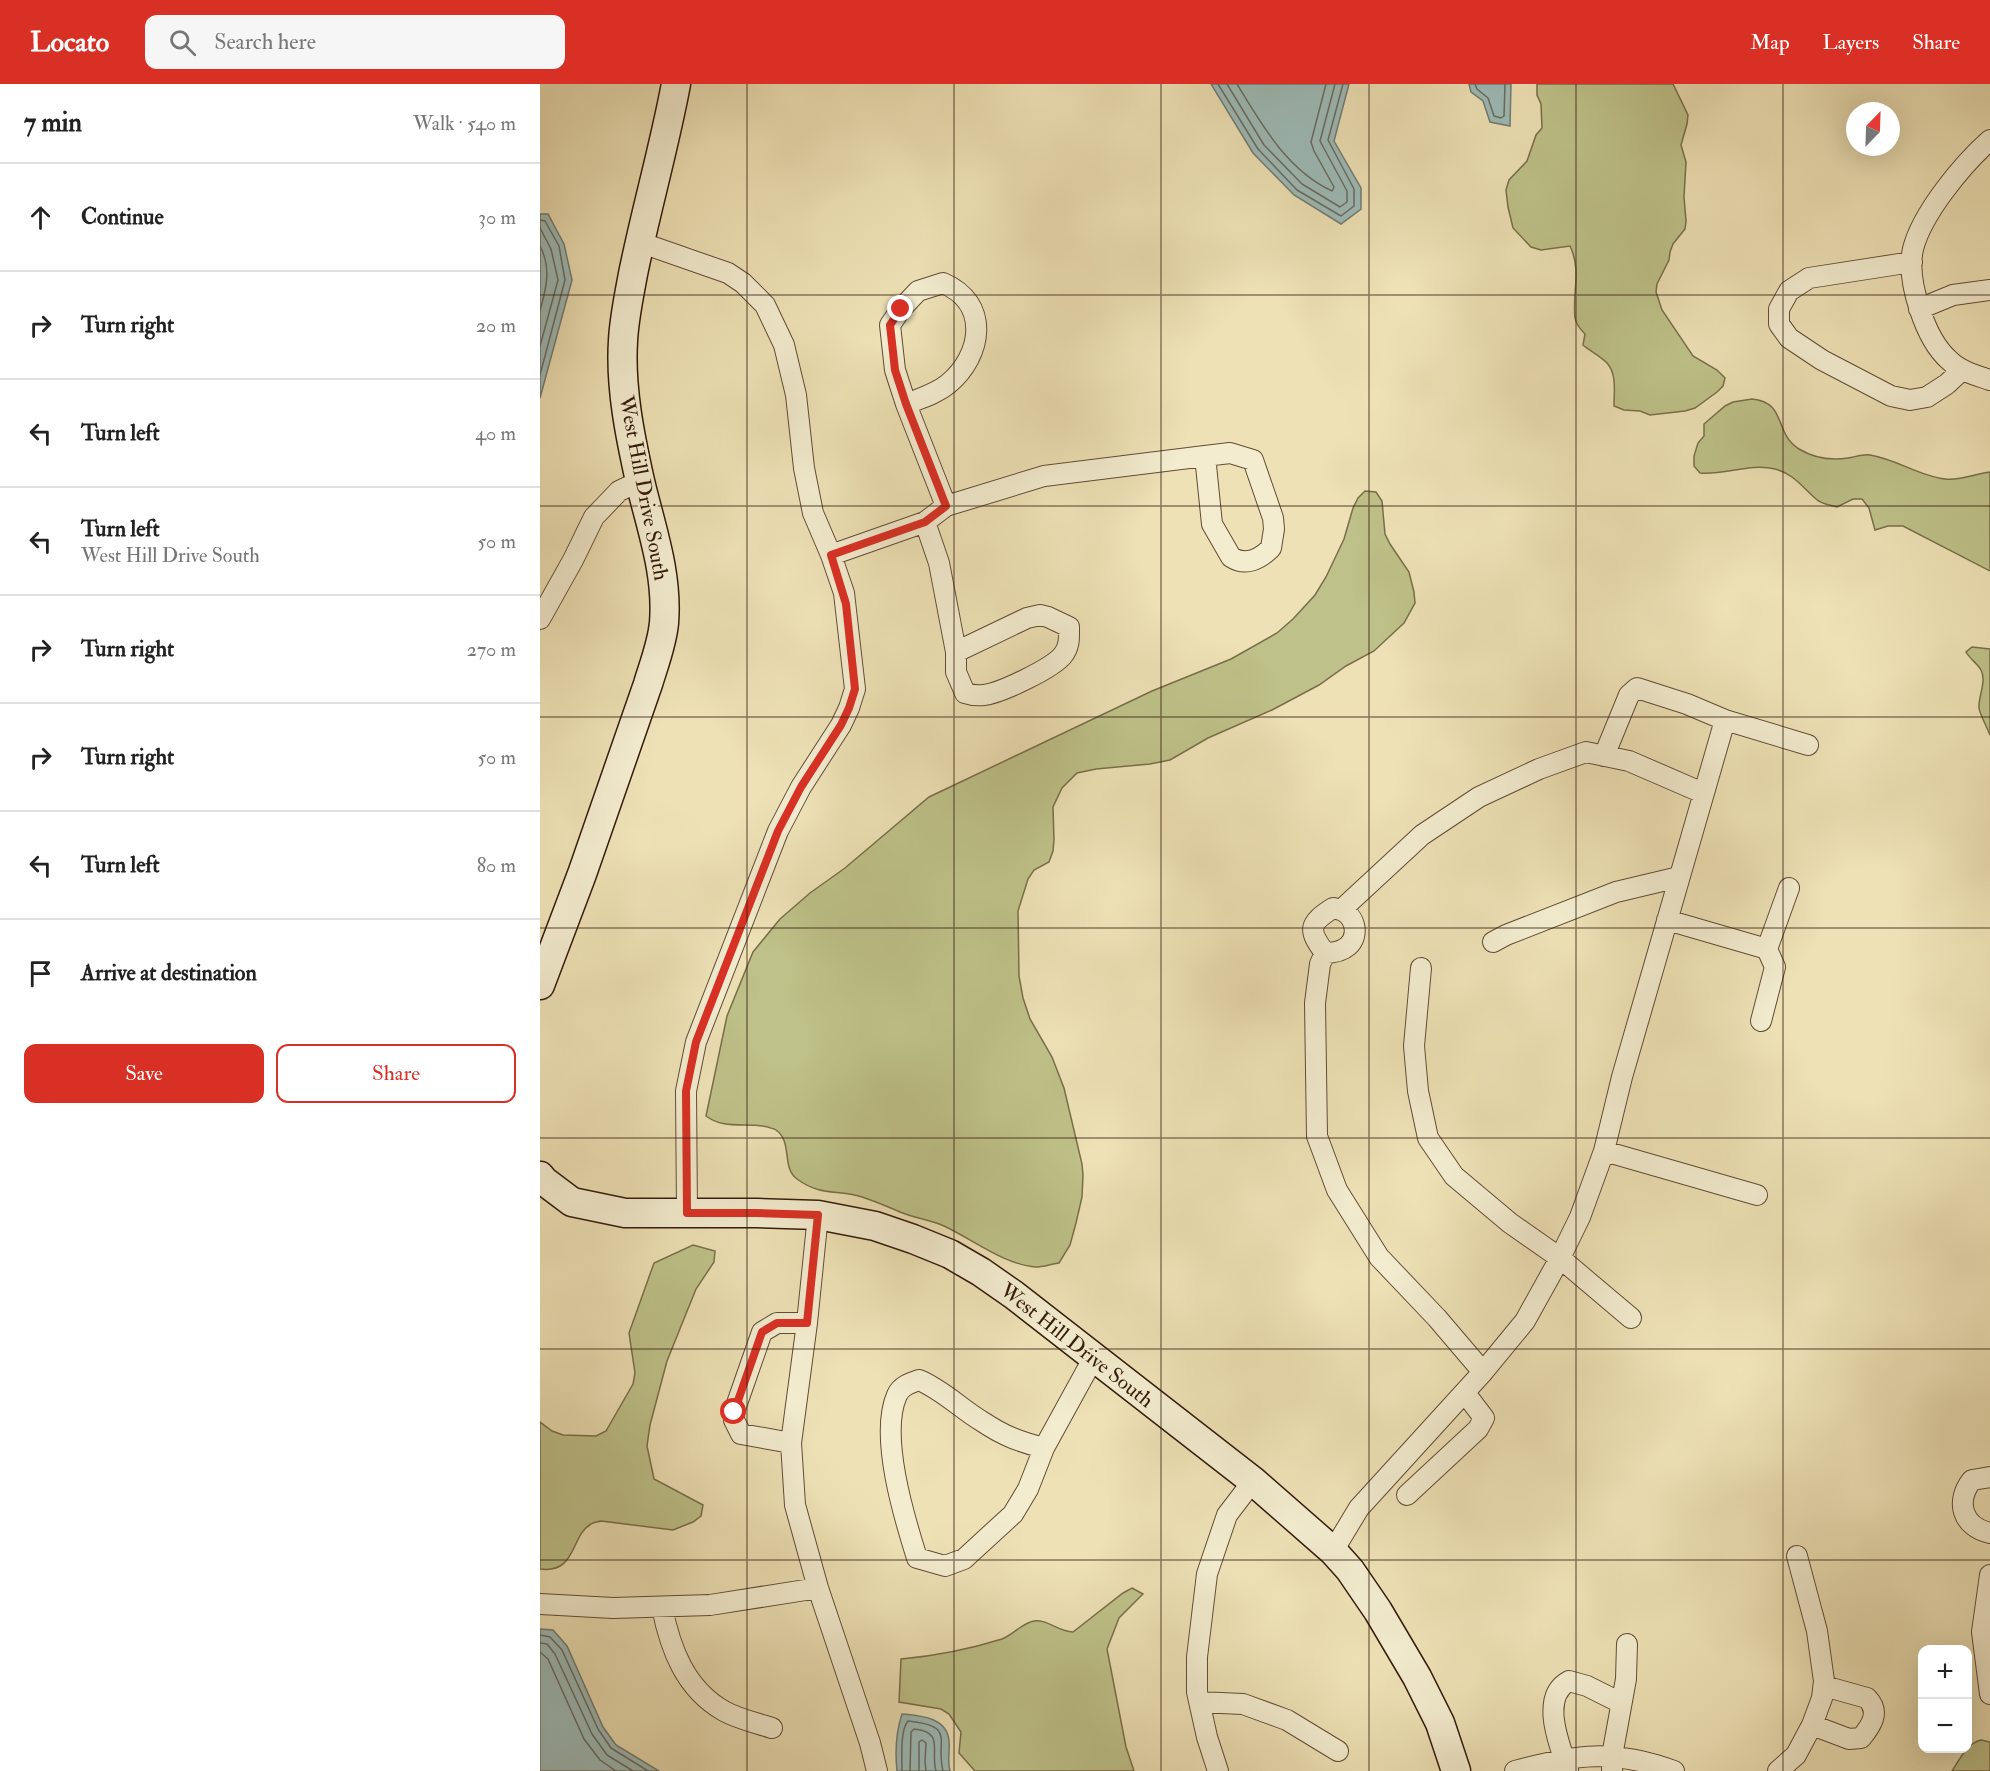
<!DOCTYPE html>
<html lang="en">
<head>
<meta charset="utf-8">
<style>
  :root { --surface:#fff; --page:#f6f6f6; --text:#222; --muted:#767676; --line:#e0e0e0; --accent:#d93025 }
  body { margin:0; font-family:"IM FELL Double Pica",serif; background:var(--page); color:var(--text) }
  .controls { position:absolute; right:18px; bottom:18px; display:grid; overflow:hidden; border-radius:12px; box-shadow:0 6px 24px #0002 }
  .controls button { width:54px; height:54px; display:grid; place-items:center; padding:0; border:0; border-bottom:2px solid var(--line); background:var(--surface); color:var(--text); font:30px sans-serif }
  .compass { position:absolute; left:1306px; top:18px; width:54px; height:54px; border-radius:50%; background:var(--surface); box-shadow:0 6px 24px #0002; rotate:23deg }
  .stop { position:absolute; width:18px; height:18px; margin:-14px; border:4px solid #d93025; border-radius:50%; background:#fff }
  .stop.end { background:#d93025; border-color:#fff; box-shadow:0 2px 6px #0008 }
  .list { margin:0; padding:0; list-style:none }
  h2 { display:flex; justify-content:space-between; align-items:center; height:78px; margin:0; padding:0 24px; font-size:26px }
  h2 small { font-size:20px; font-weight:400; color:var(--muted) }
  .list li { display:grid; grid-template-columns:39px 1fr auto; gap:18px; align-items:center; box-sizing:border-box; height:108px; padding:0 24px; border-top:2px solid var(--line) }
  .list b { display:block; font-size:22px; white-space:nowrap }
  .list p { margin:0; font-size:20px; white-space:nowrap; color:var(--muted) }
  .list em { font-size:20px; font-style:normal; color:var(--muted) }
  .actions { display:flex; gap:12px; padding:18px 24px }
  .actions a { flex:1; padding:14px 0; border:2px solid var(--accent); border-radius:12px; text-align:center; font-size:21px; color:var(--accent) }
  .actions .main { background:var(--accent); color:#fff }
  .icon { flex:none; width:33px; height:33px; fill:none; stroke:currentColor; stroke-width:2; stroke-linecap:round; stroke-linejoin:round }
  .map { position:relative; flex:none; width:1450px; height:1687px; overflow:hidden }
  header { display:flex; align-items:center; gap:36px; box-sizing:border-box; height:84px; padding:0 30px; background:var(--accent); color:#fff }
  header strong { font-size:28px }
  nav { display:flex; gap:33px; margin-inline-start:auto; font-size:21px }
  .search { width:420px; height:54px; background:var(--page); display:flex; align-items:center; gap:15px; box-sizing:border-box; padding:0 21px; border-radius:12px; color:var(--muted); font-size:22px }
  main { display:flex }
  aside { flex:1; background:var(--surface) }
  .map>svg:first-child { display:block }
</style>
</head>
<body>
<header>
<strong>Locato</strong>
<div class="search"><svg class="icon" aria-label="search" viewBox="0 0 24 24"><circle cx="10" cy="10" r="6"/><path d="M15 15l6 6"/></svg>Search here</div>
<nav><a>Map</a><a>Layers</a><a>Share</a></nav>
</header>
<main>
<aside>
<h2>7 min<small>Walk · 540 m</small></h2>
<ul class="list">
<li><svg class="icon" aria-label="ahead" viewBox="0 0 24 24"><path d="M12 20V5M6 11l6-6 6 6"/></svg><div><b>Continue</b></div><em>30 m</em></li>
<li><svg class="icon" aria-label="right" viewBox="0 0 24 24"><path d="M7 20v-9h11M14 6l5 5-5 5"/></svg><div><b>Turn right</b></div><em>20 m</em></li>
<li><svg class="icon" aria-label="left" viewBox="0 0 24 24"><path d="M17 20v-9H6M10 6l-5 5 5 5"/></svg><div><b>Turn left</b></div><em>40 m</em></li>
<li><svg class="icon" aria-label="left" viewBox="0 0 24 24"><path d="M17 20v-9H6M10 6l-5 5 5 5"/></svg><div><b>Turn left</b><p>West Hill Drive South</p></div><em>50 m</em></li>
<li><svg class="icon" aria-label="right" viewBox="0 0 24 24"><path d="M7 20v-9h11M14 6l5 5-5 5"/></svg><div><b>Turn right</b></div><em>270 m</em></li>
<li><svg class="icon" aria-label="right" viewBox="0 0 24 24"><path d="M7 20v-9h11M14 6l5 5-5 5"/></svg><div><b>Turn right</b></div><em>50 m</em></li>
<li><svg class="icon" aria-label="left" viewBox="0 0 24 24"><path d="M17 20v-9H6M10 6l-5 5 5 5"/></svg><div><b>Turn left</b></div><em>80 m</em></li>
<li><svg class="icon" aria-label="arrive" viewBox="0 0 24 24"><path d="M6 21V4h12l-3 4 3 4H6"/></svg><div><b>Arrive at destination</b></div></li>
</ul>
<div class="actions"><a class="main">Save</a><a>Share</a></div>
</aside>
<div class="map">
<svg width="1450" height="1687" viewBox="0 0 1450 1687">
  <rect width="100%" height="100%" fill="#ede1b5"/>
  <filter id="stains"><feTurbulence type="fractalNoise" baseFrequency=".00333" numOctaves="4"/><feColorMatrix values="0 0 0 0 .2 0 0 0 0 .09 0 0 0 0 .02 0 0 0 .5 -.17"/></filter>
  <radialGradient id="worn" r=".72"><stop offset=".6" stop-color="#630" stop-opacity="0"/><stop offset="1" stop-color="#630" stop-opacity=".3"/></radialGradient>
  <!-- green -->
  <path fill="#bec189" stroke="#796e4a" stroke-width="1.5" d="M 997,0 L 1133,0 L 1148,31 L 1147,40 L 1141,61 L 1146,78 L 1144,113 L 1146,137 L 1145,145 L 1133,160 L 1130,168 L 1129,176 L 1117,200 L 1116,208 L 1122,226 L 1153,272 L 1177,286 L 1185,294 L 1183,302 L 1177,308 L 1155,324 L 1145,327 L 1110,331 L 1100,327 L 1084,326 L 1074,322 C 1074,308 1077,290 1067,279 C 1060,272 1050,267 1043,261 L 1045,250 C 1041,246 1036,240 1035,234 C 1032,209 1042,187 1030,162 L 1001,166 L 991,163 L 973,144 L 968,123 L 966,106 L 969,96 L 987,77 L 996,51 L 1002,44 L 1001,20 L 997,11 Z
    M 1212,315 C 1247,318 1234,350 1259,365 C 1274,374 1290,377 1308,374 C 1315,373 1323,370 1330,371 C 1356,375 1379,392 1405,395 C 1421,397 1434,390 1450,388 L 1450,487 L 1363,442 L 1348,442 L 1335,446 L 1329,424 L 1322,415 L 1313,415 L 1297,423 C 1290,421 1281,420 1276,415 C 1262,403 1254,390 1235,385 C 1210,379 1186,391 1160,389 L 1154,382 L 1154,372 L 1158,359 L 1164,352 L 1164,340 L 1185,322 L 1193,318 Z
    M 825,407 L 836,408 L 842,417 L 845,450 L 850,460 L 869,488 L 874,508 L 875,519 L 864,539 L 834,567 L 806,582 L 779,601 L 732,626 L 668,654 L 630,676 L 610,680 L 556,685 L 537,689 L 522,704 L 513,723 L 514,756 L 513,767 L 509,778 L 494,786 L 488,795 L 478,827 L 479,892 L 483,914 L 490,935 L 512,973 L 524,1004 L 542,1080 L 543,1091 L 542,1113 L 536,1139 L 530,1161 L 519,1179 C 511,1180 503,1183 496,1183 C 465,1181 432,1155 404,1142 C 390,1136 375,1134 360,1128 C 348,1123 335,1117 322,1113 C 296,1105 282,1113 257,1095 C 241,1083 253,1058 236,1046 C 236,1045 229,1044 228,1043 C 207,1038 184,1046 166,1032 L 187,932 L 213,868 L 240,835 L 270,809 L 305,784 L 389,713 L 612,607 L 691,575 L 737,549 L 753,535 L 775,511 L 786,493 L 804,455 L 813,424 L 818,414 Z
    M 1432,563 L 1450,565 L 1450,651 C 1447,643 1440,631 1439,624 C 1438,613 1447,597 1441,586 C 1438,580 1430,575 1426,568 Z
    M 153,1161 L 175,1167 L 174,1178 L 156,1205 L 127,1277 L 110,1341 L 107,1362 L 114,1395 L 163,1421 L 161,1432 L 153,1438 L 133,1446 L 61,1437 C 58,1438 54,1438 51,1440 C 30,1452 37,1490 0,1485 L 0,1338 L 12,1347 L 23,1351 L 56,1352 L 66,1347 L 93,1300 L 95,1289 L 89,1249 L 114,1179 Z
    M 592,1504 L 603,1510 L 579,1534 L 567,1565 L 586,1663 L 594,1687 L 435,1687 L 419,1669 L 421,1648 L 409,1630 L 401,1625 L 359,1618 L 361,1575 C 395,1572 430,1565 462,1555 C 473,1551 482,1539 494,1537 C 507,1535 517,1547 533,1548 L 583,1509 Z
    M 1441,1656 L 1450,1658 L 1450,1687 L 1412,1687 C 1420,1675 1427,1659 1441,1656 Z"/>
  <!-- water -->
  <path fill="#9dbbb8" stroke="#737b73" stroke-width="1.5" d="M 671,0 L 809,0 L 794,57 L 821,104 L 821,125 L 801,140 L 754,111 L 713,69 Z
    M 929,0 L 971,0 L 970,42 L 950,38 L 943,17 L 931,8 Z
    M 0,130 L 8,130 L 24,160 L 32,196 L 0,314 Z
    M 0,1545 L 13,1546 L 27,1562 L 63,1643 L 76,1661 L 119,1687 L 0,1687 Z
    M 362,1630 C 381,1632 407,1633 409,1657 C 410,1668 407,1676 410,1687 L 357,1687 C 355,1668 356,1648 362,1630 Z"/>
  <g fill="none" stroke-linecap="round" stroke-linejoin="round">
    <!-- shore -->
    <path stroke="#686b62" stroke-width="1.5" d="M 678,0 L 718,65 L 757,106 L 801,132 L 814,122 L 814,105 L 788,56 L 803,0
      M 687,0 L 724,61 L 762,100 L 800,123 L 807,118 L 807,107 L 780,57 L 795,0
      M 697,0 C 722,41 747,86 792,107 L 794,103 L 774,67 L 771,58 L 786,0
      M 935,0 L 937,5 L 948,14 L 954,32 L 961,34 L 964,32 L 965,0
      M 0,136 L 5,137 L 19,162 L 25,196 L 0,291
      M 0,144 L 11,165 L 18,196 L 0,262
      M 0,162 C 12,185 6,204 0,227
      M 0,1551 L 10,1553 L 22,1566 L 58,1645 L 71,1664 L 108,1687
      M 0,1559 L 7,1560 L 15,1570 L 52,1650 L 67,1671 L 93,1687
      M 0,1568 L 8,1575 L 44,1655 L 60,1676 L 76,1687
      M 362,1687 C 362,1674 360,1646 368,1637 C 417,1642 395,1656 403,1687
      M 370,1687 L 371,1648 L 374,1645 C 405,1648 390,1666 396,1687
      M 379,1687 L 379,1658 L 382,1656 L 386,1659 L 385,1677 L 386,1687"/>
    <defs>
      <path id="street" d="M 1450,56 C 1423,80 1382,129 1373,165 C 1366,196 1385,255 1409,276 C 1420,287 1435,291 1450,296
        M 99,158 L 188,189 L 203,199 L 225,221 L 244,261 L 256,311 L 264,384 L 273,429 L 291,471 L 304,509 L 315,605 L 309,624 L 301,641 L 261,703 L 238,747 L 156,958 L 146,1007 L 147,1129
        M 1372,178 L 1269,194 L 1249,207 L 1239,225 L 1239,240 L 1249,254 L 1282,276 L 1351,312 L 1370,316 L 1387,313 L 1407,300 L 1422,286
        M 403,199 C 450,219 443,271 408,300 C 396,310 381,314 366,320 L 355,286 L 350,241 L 361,225 L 378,207 Z
        M 1379,225 L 1413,211 L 1450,206
        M 366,320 L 406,422
        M 690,369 L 713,376 L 733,434 L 734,445 L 731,464 C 720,475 706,483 691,473 L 672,440 L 665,372 Z
        M 385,438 L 399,479 L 416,568
        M 291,471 L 385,438 L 406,422 L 504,392 L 665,372
        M 500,531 L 508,533 L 529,543 C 529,553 530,562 523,571 C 513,584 461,609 444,611 C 437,612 431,611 425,609 L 416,588 L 416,568 L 487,534 Z
        M 0,535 L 33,476 L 54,433 L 79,407 L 100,397
        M 1064,672 L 1089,611 L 1097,604 L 1147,620 L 1185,636 L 1268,661
        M 801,826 C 815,832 820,851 808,862 C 801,868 793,869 785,869 C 768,846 768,840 793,824 L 801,826 L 882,751 L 939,713 L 999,685 L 1046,668 L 1089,677 L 1163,709
        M 1127,836 L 1227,865
        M 953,858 L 966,851 L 1076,808 L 1139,793
        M 785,869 L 780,880 L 775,919 L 777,1052 L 797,1106 L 839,1173 L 897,1234 L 943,1288
        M 881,884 L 874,962 L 878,1007 L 888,1054 L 914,1092 L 970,1139 L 1020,1174 L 1091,1234
        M 1221,937 L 1235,883 L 1227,865 L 1249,804
        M 1064,1067 L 1217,1111
        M 278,1131 L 267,1239 L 251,1359 L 255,1421 L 278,1504 L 330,1659 L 337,1687
        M 379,1296 C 403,1306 421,1325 443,1338 C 464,1352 480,1358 504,1364 L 488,1405 L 473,1430 L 424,1475 L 405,1482 L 377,1474 C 364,1433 339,1351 357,1311 C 361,1302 370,1299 379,1296 Z
        M 251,1359 L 201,1350 L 194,1336 L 194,1328 L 222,1248 L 237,1239 L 267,1239
        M 504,1364 L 554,1273
        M 1450,1393 L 1432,1396 C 1415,1417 1422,1443 1450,1449
        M 867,1411 L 938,1345 L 944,1334 L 925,1309
        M 793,1467 L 819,1424 L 943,1288 L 985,1237 L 1020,1174 L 1040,1133 L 1064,1067 L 1082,993 L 1185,636
        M 1450,1491 L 1442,1548 L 1450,1610
        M 0,1520 L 73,1524 L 170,1521 L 278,1504
        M 122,1523 C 130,1564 145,1605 184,1627 C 198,1635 217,1639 232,1644
        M 659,1618 L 703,1620 L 747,1636 L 798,1667
        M 1272,1641 L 1309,1655 L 1321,1654 C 1331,1642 1341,1628 1327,1614 L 1284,1602
        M 1028,1686 C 1020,1662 999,1613 1029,1597 L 1047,1602 L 1081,1619
        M 678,1687 L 667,1653 L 657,1608 L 657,1573 L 667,1490 L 687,1431 L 713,1397
        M 975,1687 C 1036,1670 1073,1665 1134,1687
        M 1072,1687 L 1072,1672 L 1086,1595 L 1087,1560
        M 1238,1687 L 1256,1671 L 1272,1641 L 1282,1614 L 1284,1597 L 1277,1547 L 1257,1472"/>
      <path id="secondary" d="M 0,901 L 42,790 L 108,600 C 114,580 122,560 124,539 C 128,489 111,444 100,397 C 90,352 80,303 83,257 C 84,235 89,212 93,190 C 106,126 124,64 136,0
        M 0,1092 L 4,1097 L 32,1118 L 85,1129 L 217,1129 L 278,1131 L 335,1142 L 373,1155 L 410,1170 L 441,1188 L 474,1211 L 713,1397 L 793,1467 L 810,1486 L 838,1527 L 877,1593 L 900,1639 L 916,1687"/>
    </defs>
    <!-- street casing -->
    <use href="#street" stroke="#624c36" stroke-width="22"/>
    <!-- secondary casing -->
    <use href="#secondary" stroke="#341b0c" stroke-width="31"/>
    <!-- street -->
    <use href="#street" stroke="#f3eccf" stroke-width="20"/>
    <!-- secondary -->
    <use href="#secondary" stroke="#f3eccf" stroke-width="28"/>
  </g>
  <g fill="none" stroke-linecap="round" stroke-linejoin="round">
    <!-- route -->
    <path stroke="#d93025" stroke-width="8" d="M 194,1328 L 222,1248 L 237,1239 L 267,1239 L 278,1131 L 217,1129 L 147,1129 L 146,1007 L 156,958 L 238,747 L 261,703 L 301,641 L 309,624 L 315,605 L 306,520 L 291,471 L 385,438 L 406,422 L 366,320 L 355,286 L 350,241 L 361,225"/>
  </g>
  <!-- grid -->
  <path fill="none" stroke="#341b0c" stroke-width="1.5" stroke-opacity="0.55" d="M 207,0 L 207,1687M 414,0 L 414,1687M 621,0 L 621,1687M 829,0 L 829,1687M 1036,0 L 1036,1687M 1243,0 L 1243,1687M 0,211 L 1450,211M 0,422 L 1450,422M 0,633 L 1450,633M 0,844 L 1450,844M 0,1054 L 1450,1054M 0,1265 L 1450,1265M 0,1476 L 1450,1476"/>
  <g text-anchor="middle" stroke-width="5" stroke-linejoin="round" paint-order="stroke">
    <!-- street labels -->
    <g font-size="21" fill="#341b0c" stroke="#f3eccf">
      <text transform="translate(104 404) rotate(79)" y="7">West Hill Drive South</text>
      <text transform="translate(537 1261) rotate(38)" y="7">West Hill Drive South</text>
    </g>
  </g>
  <rect width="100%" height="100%" filter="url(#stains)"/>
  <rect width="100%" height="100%" fill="url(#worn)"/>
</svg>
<div class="controls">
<button>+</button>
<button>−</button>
</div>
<svg class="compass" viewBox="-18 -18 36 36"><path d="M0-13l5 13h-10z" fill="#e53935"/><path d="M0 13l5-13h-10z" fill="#767676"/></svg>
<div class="stop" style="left:194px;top:1328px"></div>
<div class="stop end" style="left:361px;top:225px"></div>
</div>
</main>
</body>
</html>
